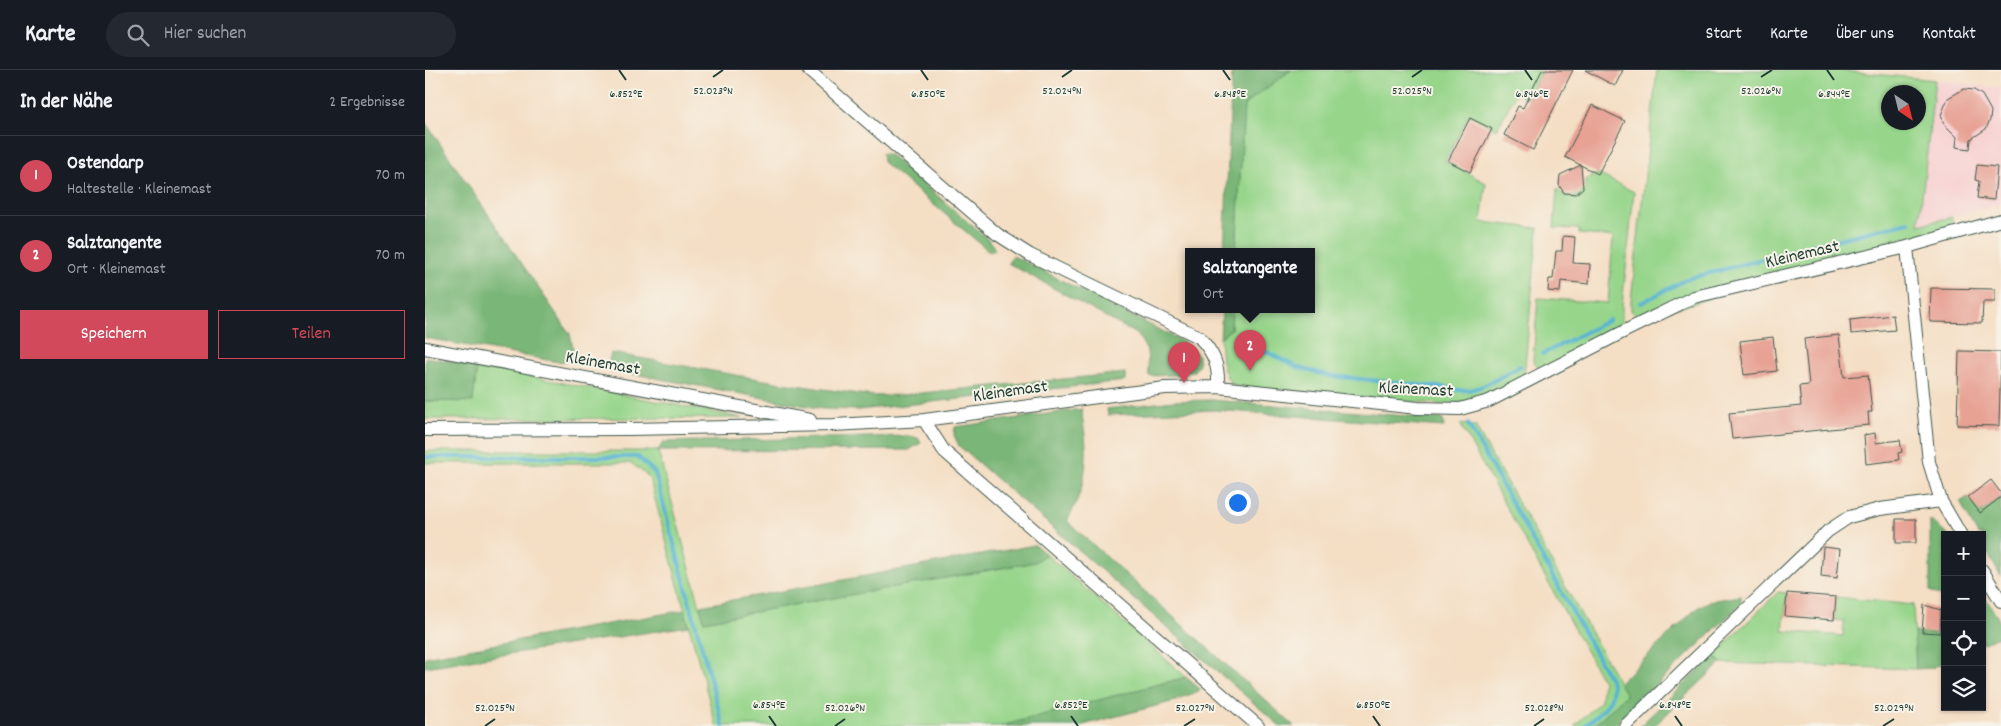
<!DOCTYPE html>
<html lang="de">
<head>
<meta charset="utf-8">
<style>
  :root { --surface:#171b24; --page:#242831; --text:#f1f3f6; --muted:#9ea1a6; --line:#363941; --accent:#d1495b }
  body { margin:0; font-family:Dekko,sans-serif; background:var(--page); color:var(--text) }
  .controls { position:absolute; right:15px; bottom:15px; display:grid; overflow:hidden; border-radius:0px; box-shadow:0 1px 4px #0004 }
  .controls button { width:45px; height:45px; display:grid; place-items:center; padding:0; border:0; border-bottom:1px solid var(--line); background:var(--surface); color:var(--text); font:25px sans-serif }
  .compass { position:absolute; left:1456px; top:15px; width:45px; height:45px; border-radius:50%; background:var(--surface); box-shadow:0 1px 4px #0004; rotate:145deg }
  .you { position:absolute; left:812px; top:432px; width:18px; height:18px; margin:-12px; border:4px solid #fff; border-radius:50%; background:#1a73e8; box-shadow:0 0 0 8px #1a73e833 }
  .badge { display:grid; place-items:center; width:32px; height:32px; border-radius:50%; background:var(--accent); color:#fff; font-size:16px; font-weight:700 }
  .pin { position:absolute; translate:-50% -41px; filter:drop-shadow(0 1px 2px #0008) }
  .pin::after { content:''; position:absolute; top:26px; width:18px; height:15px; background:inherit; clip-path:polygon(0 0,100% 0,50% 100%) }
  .popup { position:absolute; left:760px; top:178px; width:130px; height:65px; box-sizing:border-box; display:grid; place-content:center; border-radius:0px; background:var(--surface); filter:drop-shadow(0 1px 4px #0005); font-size:16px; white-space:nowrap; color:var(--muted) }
  .popup b { font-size:19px; color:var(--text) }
  .popup::after { content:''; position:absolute; left:50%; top:100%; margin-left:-10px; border:10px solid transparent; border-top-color:var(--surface) }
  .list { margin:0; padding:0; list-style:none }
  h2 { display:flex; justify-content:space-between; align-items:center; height:65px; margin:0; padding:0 20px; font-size:21px }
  h2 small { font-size:16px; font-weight:400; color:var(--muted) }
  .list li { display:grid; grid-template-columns:32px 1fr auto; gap:15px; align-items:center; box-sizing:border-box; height:80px; padding:0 20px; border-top:1px solid var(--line) }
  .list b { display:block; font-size:19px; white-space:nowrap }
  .list p { margin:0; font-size:16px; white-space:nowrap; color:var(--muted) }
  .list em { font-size:16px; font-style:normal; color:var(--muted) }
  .actions { display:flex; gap:10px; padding:15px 20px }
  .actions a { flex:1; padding:11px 0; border:1px solid var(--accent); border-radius:0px; text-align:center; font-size:18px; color:var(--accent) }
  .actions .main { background:var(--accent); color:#fff }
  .icon { flex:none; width:28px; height:28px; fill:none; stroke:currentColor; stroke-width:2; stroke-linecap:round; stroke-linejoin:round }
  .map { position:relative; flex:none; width:1576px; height:656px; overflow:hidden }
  header { display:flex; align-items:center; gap:30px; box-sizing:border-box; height:70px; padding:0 25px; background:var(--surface); border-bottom:1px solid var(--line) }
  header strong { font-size:24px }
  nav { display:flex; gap:28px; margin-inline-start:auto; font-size:18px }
  .search { width:350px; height:45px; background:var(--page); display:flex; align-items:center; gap:12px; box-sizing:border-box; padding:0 18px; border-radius:28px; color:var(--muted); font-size:19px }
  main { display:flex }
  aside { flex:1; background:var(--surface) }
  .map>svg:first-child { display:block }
</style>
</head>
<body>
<header>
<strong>Karte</strong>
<div class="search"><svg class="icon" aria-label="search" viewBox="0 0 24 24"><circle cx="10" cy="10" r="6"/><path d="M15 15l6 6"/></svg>Hier suchen</div>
<nav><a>Start</a><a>Karte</a><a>Über uns</a><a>Kontakt</a></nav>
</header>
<main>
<aside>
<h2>In der Nähe<small>2 Ergebnisse</small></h2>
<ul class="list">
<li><span class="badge">1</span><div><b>Ostendarp</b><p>Haltestelle · Kleinemast</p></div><em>70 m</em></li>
<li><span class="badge">2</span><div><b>Salztangente</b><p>Ort · Kleinemast</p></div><em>70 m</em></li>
</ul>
<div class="actions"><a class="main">Speichern</a><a>Teilen</a></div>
</aside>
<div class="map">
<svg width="1576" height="656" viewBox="0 0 1576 656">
  <rect width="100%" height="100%" fill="#f7f3e8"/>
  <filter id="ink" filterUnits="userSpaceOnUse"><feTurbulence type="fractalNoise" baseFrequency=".02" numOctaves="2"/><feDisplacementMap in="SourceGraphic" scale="10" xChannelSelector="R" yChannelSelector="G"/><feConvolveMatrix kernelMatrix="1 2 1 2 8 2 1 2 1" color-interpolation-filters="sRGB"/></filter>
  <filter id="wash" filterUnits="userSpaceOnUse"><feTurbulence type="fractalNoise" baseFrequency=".0096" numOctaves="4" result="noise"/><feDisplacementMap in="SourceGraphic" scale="20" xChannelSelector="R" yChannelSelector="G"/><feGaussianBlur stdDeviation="1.12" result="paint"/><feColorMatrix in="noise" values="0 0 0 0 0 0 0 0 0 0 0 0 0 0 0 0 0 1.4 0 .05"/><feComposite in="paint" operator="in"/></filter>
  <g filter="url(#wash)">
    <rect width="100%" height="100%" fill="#f4dec4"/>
    <!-- built -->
    <path fill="#f7cfd0" d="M 1510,10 L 1576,18 L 1576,134 L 1494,155 Z"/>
    <!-- green -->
    <path fill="#97d58b" stroke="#5b8960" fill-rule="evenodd" d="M 865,0 L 1117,0 L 1102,28 L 1091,23 L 1072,59 L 1044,45 L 1020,91 L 1061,113 L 1056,152 L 1113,158 L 1099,306 L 1066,327 L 1024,335 L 809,316 C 795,303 797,285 795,268 L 806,259 L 807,240 L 886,240 L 886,182 L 811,182 L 819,35 Z
      M 1232,0 L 1409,0 L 1510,10 L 1494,155 L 1527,147 L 1526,162 L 1430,184 L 1217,249 L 1206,241 L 1206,230 ZM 1464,22 L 1494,22 L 1494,52 L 1464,52 Z
      M 1173,104 L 1209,122 L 1197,235 L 1197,254 L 1195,259 L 1115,299 L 1108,291 L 1113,228 L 1183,233 L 1188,167 L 1154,164 L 1154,159 L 1129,158 L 1132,119 C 1141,128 1151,129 1160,119 L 1160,110 Z
      M 52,296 L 317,348 L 0,349 L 0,331 L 48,331 Z
      M 1035,354 L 1050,356 L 1201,625 L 1168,656 L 1149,656 L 1176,631 L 1178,611 Z
      M 0,381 L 233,381 L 279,551 L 609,492 L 621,484 L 761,607 L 576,656 L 291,656 L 224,407 L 206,393 L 0,393 Z
      M 1353,522 L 1362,523 L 1358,561 L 1418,566 L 1419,551 L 1409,550 L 1411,527 L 1488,535 L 1491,599 L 1296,593 L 1289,585 Z"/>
    <!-- forest -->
    <path fill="#79b677" stroke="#4c7a56" d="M 807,0 L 866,0 L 819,35 L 811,182 L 799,182 Z
      M 0,52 L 145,264 L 149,283 L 146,290 L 133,292 L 0,268 Z
      M 457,83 L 465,85 L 566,172 L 570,180 L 565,182 L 458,92 Z
      M 588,186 L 759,272 L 773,285 L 774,294 L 769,301 L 752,305 L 724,306 L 722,281 L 713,265 L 583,193 Z
      M 797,240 L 807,240 L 806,259 L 795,268 Z
      M 186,283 L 356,313 L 448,326 L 476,325 L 700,303 L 700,311 L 434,340 L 398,339 L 182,299 Z
      M 0,287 L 52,296 L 48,332 L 0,331 Z
      M 787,330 L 1018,349 L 1019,357 L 790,340 L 683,345 L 682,339 L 748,331 Z
      M 657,339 C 657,352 661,365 661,378 C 662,406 655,428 642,451 L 869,656 L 855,656 L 534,376 L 529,365 L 530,357 Z
      M 484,366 L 493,368 L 496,373 L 484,380 L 233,381 L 238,372 Z
      M 1543,427 L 1556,443 L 1576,427 L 1576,507 L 1557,473 L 1557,465 L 1553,465 L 1535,432 Z
      M 1505,450 L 1524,465 L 1520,465 L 1520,529 L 1505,521 Z
      M 610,475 L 621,484 L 610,492 L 279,551 L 275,536 Z
      M 1557,522 L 1576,553 L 1576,565 L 1557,574 Z
      M 1316,526 L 1316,534 L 1189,656 L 1168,656 L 1201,625 L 1194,613 L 1272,538 L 1285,531 Z
      M 260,540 L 264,556 L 0,597 L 0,587 Z
      M 1489,562 L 1520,565 L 1520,592 L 1507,598 L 1491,599 Z
      M 1289,585 L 1296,593 L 1229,656 L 1215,656 Z
      M 761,607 L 776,620 L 750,631 L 654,656 L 576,656 Z"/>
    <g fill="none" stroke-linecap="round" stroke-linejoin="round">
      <!-- stream -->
      <path stroke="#52b3d1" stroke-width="4" d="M 1385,176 L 1484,152
        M 1216,233 L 1262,209 L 1368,181
        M 811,267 L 874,298 L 905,306 L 1024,318 C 1050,327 1072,308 1095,296
        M 1118,284 L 1184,250
        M 1043,354 L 1187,613 C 1191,633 1173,644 1160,656
        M 0,387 L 213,387 L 230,403 L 298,656"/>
    </g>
    <g id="blocks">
      <!-- building -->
      <path fill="#e7a294" d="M 1117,0 L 1148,0 L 1108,80 L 1079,65 L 1093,36 L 1098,38 Z
        M 1160,0 L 1198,0 L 1190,16 Z
        M 1539,19 L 1549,20 L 1557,25 L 1566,41 L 1565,50 L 1561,59 L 1546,69 L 1545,79 L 1531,77 L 1532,67 L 1519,54 L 1516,45 L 1523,28 Z
        M 1167,35 L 1200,51 L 1173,104 L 1140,87 Z
        M 1045,48 L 1067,59 L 1045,102 L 1023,91 Z
        M 1156,95 L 1158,118 L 1151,124 L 1139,123 L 1134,115 L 1135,105 Z
        M 1552,95 L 1572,97 L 1569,130 L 1552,128 L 1554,111 L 1550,110 Z
        M 1138,166 L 1150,167 L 1148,193 L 1165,194 L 1164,214 L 1136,211 L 1135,222 L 1123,221 L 1124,209 L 1128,209 L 1131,181 L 1137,181 Z
        M 1506,218 L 1570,219 L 1570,232 L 1558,232 L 1557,253 L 1505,252 Z
        M 1468,245 L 1470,260 L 1426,264 L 1425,250 Z
        M 1414,265 L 1419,307 L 1443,305 L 1447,342 L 1443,342 L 1444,355 L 1307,369 L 1304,343 L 1376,336 L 1374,316 L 1384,315 L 1379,269 Z
        M 1348,267 L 1352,301 L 1319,305 L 1315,271 Z
        M 1534,281 L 1576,282 L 1574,356 L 1532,355 Z
        M 1450,363 L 1451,373 L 1475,370 L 1477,382 L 1473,383 L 1474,390 L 1441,394 L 1439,365 Z
        M 1566,410 L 1576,423 L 1576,427 L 1555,443 L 1543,427 Z
        M 1471,449 L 1491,449 L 1491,473 L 1471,473 Z
        M 1398,477 L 1415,479 L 1412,508 L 1396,506 Z
        M 1362,523 L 1411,527 L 1409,550 L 1360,546 Z
        M 1499,535 L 1516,540 L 1515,563 L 1497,562 Z"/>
    </g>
  </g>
  <g filter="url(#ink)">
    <use href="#blocks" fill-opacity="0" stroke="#3f554a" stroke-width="1"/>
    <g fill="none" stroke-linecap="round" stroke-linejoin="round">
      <defs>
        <path id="minor" d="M 383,0 L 572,164 L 605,185 L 774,267 C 789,283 794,295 793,317
          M 1482,177 L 1504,392 L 1516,431 L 1536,465
          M 0,278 L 385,350
          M 499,350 L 519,381 L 833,656
          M 0,360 L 205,359 L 409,355 L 499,350 L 740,318 L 793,317 L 993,338 L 1035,339 L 1064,331 L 1200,261 L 1269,227 L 1482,177 L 1576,150
          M 1557,500 L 1576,531
          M 1200,656 L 1403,461 L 1424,447 L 1455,439 L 1516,431"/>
      </defs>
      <!-- minor casing -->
      <use href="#minor" stroke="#3f554a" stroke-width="14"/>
      <!-- minor -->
      <use href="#minor" stroke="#fff" stroke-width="12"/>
    </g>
  </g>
  <!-- ticks -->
  <path fill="none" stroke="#1f3d34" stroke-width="2" d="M 194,0 L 201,10M 496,0 L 503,10M 798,0 L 805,10M 1100,0 L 1107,10M 1402,0 L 1409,10M 288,7 L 298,0M 637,7 L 647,0M 987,7 L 997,0M 1336,7 L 1347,0M 344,646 L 351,656M 646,646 L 653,656M 948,646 L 955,656M 1250,646 L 1257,656M 60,656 L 70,649M 410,656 L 420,649M 759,656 L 770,649M 1109,656 L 1119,649M 1458,656 L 1469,649"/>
  <g text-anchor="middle" stroke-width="4" stroke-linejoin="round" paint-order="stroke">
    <!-- street labels -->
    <g font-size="18" fill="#1f3d34" stroke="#f7f3e8">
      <text transform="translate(1377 183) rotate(-13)" y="6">Kleinemast</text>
      <text transform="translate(178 292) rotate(10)" y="6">Kleinemast</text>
      <text transform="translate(991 318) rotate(3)" y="6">Kleinemast</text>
      <text transform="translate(585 320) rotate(-8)" y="6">Kleinemast</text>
    </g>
  </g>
  <g font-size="12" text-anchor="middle" fill="#1f3d34" stroke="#f7f3e8" stroke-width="4" stroke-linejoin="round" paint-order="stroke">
    <text x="288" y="24">52.023°N</text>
    <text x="987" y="24">52.025°N</text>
    <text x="1336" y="24">52.026°N</text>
    <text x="637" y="24">52.024°N</text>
    <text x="201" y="27">6.852°E</text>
    <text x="503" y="27">6.850°E</text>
    <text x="805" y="27">6.848°E</text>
    <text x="1107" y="27">6.846°E</text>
    <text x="1409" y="27">6.844°E</text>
    <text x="344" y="638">6.854°E</text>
    <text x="646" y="638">6.852°E</text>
    <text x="948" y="638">6.850°E</text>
    <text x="1250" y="638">6.848°E</text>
    <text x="70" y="641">52.025°N</text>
    <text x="420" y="641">52.026°N</text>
    <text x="770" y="641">52.027°N</text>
    <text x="1119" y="641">52.028°N</text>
    <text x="1469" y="641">52.029°N</text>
  </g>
</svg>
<div class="controls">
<button>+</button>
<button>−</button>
<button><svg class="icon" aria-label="locate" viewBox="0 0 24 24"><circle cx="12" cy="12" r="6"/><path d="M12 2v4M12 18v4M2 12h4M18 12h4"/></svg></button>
<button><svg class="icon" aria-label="layers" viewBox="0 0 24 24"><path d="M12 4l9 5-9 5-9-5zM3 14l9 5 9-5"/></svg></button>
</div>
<svg class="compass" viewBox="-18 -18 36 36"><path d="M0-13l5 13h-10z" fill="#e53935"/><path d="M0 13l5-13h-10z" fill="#9ea1a6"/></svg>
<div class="you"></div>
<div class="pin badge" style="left:759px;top:313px">1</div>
<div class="pin badge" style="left:825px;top:301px">2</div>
<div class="popup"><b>Salztangente</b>Ort</div>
</div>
</main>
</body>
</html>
